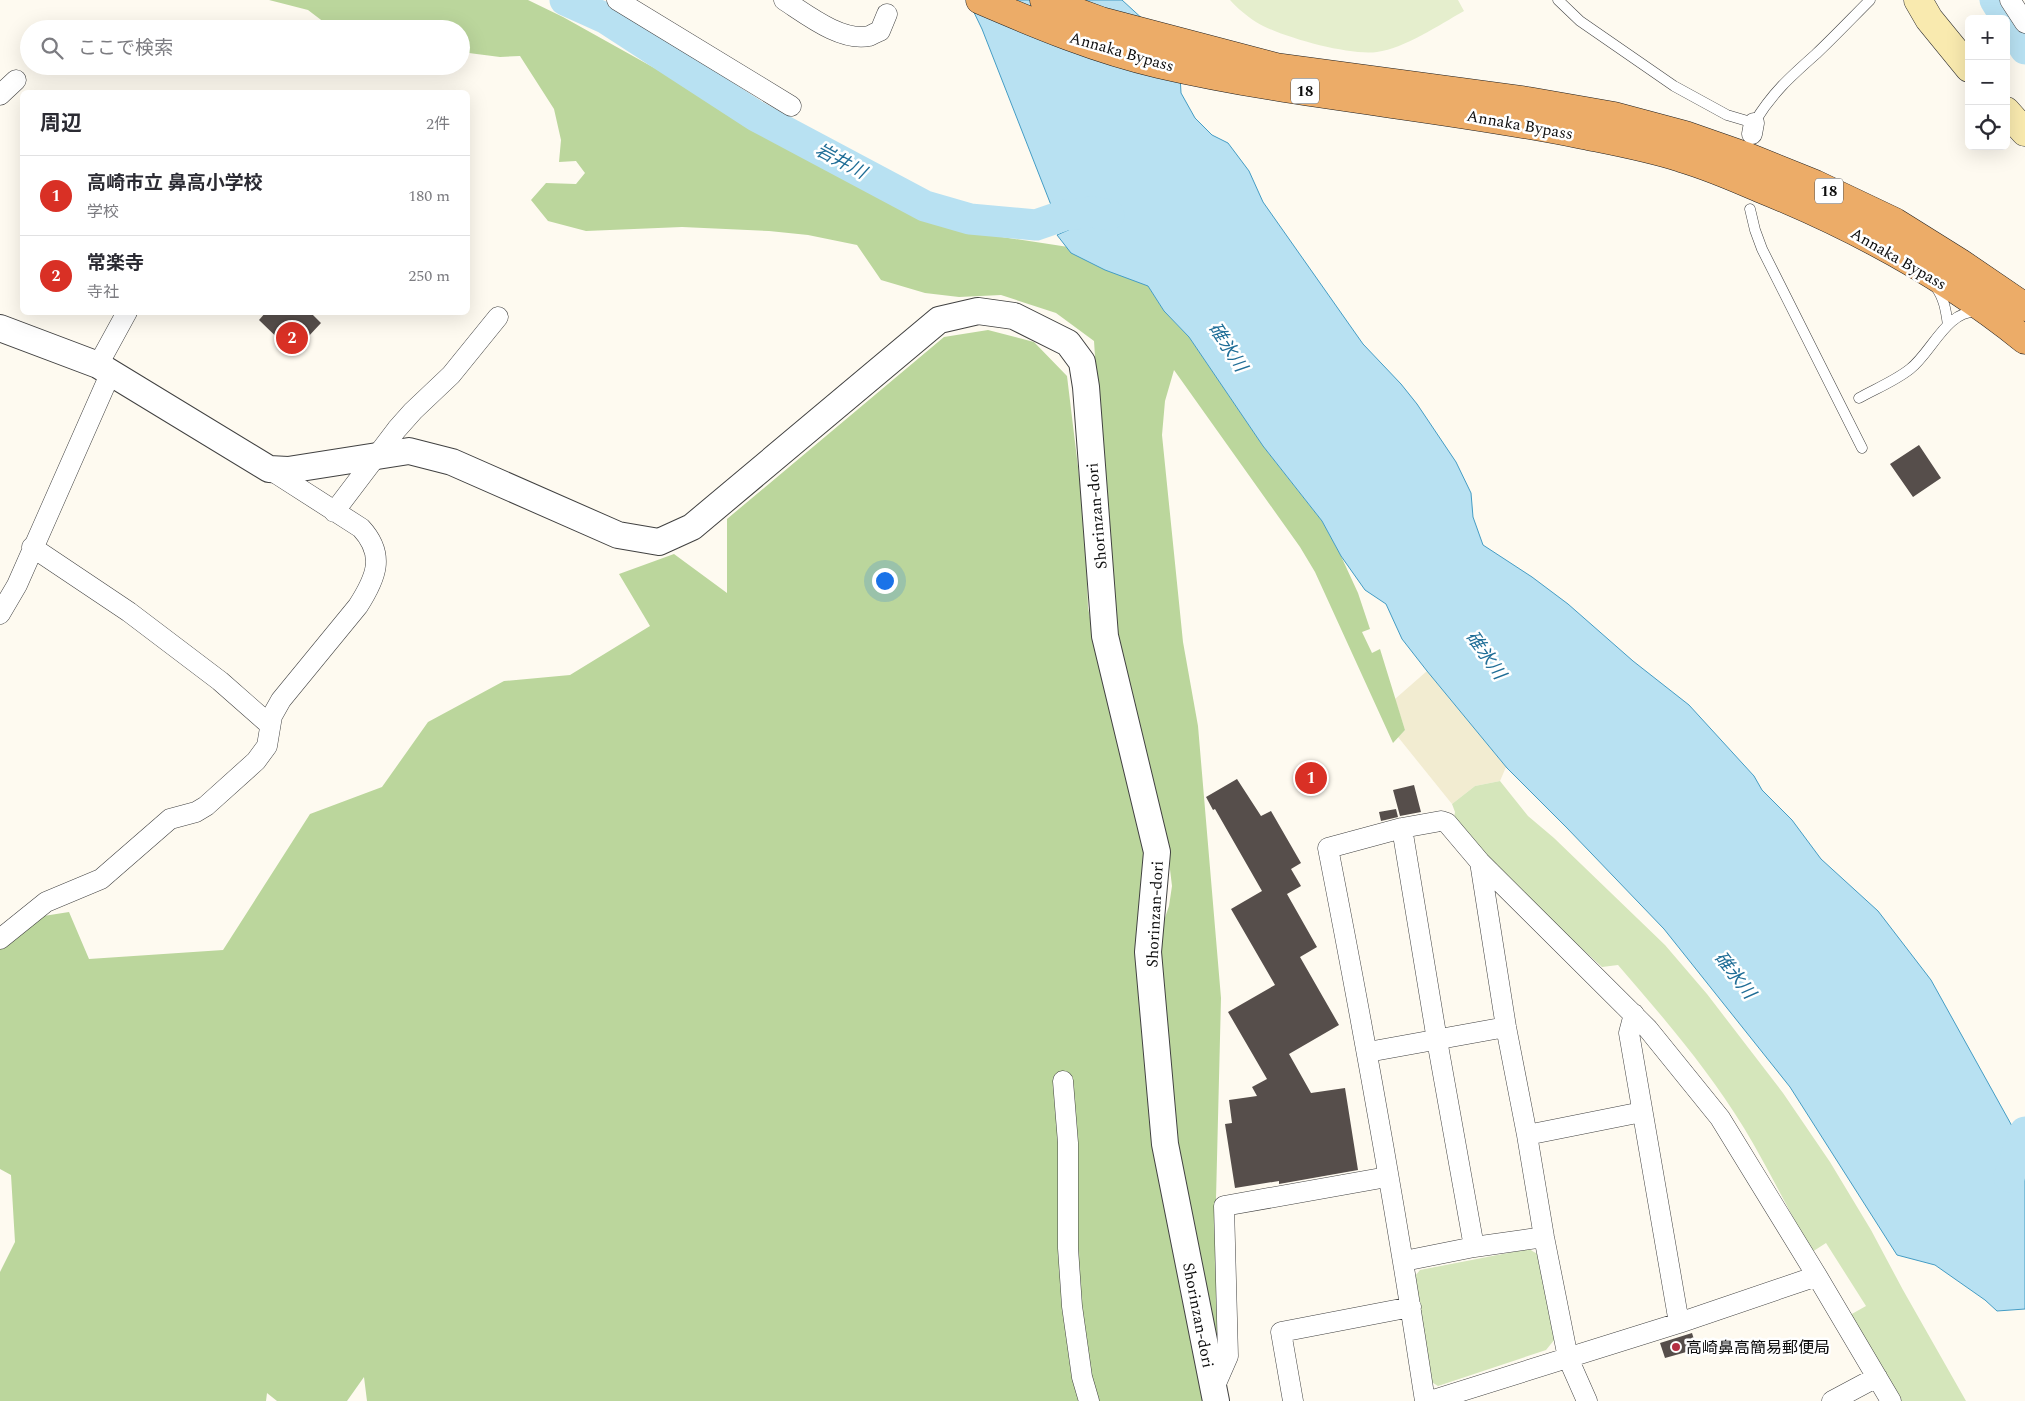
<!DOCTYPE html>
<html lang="ja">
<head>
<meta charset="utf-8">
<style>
  :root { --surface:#fff; --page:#f2f2f3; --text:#2b2b33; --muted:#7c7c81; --line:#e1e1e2; --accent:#d93025 }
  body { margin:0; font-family:Spectral,"Noto Sans JP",serif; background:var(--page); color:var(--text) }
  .controls { position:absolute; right:15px; top:15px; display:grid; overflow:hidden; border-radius:8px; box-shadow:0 5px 20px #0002 }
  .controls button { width:45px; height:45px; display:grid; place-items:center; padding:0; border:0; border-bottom:1px solid var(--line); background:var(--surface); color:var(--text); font:25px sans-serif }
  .you { position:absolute; left:884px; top:580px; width:18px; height:18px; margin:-12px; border:4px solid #fff; border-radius:50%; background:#1a73e8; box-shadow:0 0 0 8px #1a73e833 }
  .badge { display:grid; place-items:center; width:32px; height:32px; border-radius:50%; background:var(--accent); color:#fff; font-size:16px; font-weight:700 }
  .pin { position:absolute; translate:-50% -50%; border:2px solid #fff; box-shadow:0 1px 5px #0006 }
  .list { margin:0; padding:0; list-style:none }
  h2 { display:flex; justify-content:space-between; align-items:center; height:65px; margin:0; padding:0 20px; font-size:21px }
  h2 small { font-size:16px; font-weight:400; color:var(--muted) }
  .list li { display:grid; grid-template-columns:32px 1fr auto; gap:15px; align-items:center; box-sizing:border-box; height:80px; padding:0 20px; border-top:1px solid var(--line) }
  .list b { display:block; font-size:19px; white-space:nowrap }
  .list p { margin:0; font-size:16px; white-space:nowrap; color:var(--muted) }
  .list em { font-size:16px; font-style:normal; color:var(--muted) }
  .icon { flex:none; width:28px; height:28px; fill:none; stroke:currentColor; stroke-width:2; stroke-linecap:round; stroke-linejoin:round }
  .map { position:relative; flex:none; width:2025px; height:1401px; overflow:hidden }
  .search { position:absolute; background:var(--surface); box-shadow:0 5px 20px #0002; left:20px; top:20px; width:450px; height:55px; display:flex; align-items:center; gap:12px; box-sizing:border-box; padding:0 18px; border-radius:28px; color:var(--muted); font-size:19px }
  .panel { position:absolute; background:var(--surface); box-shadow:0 5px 20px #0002; left:20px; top:90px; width:450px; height:225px; border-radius:8px }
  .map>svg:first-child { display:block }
</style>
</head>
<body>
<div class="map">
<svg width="2025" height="1401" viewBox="0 0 2025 1401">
  <rect width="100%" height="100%" fill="#fefaf0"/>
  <!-- farmland -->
  <path fill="#f2ecd1" d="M 1427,671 L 1506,767 L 1500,781 L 1475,786 L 1452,804 L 1398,737 L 1405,730 L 1395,699 Z"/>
  <!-- green -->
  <path fill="#d5e6bb" d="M 1500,781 L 1528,816 L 1554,838 L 1665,945 L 1707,994 L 1783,1093 L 1830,1162 L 1871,1230 L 1903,1290 L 1966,1401 L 1899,1401 L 1850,1315 L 1866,1306 L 1826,1243 L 1812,1252 C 1789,1211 1768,1168 1744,1128 C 1708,1069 1663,1017 1618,965 L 1602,967 L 1512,885 L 1453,823 L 1455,812 L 1452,804 L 1475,786 Z
    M 1529,1249 L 1539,1255 L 1555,1339 L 1546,1350 L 1438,1386 L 1430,1381 L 1415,1276 L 1420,1270 Z"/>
  <!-- forest -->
  <path fill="#bbd69c" d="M 269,0 L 528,0 L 563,17 L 649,65 L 797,144 L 903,206 L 989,235 L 1088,250 L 1148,286 L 1164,311 L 1189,337 L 1263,446 L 1322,521 L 1341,556 L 1358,593 L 1370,629 L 1362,632 L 1372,653 L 1380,649 L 1405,730 L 1393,743 L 1315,572 L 1300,547 L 1174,370 L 1165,401 L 1162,435 L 1183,642 L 1198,726 L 1221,998 L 1216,1199 L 1222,1343 L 1214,1352 L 1175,1154 L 1158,938 L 1169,906 L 1172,886 L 1168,853 L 1113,632 L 1094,341 L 1056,313 L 1001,295 L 959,297 L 925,293 L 881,280 L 857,245 L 808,235 L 769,231 L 682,227 L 586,231 L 548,221 L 531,200 L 546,183 L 576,184 L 585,173 L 576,161 L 559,162 L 561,140 L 554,109 L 520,56 L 500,57 L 461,52 L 461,29 L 333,29 L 308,10 Z
    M 988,330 L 1034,342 L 1067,376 L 1085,525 L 1088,608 L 1096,647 L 1146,851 L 1205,1401 L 367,1401 L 364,1377 L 347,1401 L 277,1401 L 267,1393 L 266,1401 L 0,1401 L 0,1272 L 15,1242 L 11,1175 L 0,1169 L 0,948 L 31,918 L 69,912 L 89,959 L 223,950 L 310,814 L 382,787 L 428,722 L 504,681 L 570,675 L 650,626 L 619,574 L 674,554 L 727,593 L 727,519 L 944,337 Z"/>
  <!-- pitch -->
  <path fill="#e5eecd" d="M 1230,0 L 1458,0 L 1464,11 C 1439,25 1405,48 1377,52 C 1350,56 1280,37 1256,22 C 1247,16 1237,8 1230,0 Z"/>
  <!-- water -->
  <path fill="#b8e1f2" stroke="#449cc4" d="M 968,0 L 1122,0 L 1146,22 L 1179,57 L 1181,93 L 1195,118 L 1212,135 L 1228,143 L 1249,171 L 1263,202 L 1363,344 L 1401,384 L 1417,404 L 1456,462 L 1471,493 L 1473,517 L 1483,545 L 1532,577 L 1568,604 L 1633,661 L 1689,705 L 1754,776 L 1762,790 L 1792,820 L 1821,859 L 1878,911 L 1931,980 L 2012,1126 L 2025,1138 L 2025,1309 L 1997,1311 L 1985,1300 L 1935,1265 L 1897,1255 L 1790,1087 L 1664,929 L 1567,828 L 1507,768 L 1427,671 L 1402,639 L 1386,604 L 1365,590 L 1341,556 L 1322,521 L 1263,446 L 1189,337 L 1164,311 L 1148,286 L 1105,270 L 1071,253 L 1057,235 L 1075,227 L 1065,215 L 1051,205 L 982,29 Z"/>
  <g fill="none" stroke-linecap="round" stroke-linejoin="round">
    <!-- river -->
    <path stroke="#b8e1f2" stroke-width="31" d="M 565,0 L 605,18 L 756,116 L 925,206 L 970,219 L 1036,225 L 1065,215 L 1092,212 L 1109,215
      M 1995,0 L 2025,49
      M 2009,1177 L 2025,1132"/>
  </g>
  <!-- building -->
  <path fill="#564e4b" d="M 266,312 L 310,312 L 321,323 L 293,353 L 259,320 Z
    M 1919,445 L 1941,478 L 1913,497 L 1890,464 Z
    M 1237,779 L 1261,816 L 1271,811 L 1301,863 L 1291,869 L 1301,886 L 1287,894 L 1317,947 L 1300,957 L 1339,1025 L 1289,1054 L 1311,1093 L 1345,1088 L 1358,1170 L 1279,1184 L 1279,1181 L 1235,1188 L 1225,1124 L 1232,1123 L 1229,1100 L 1257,1096 L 1252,1087 L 1267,1079 L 1228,1012 L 1275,985 L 1231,909 L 1262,891 L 1215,809 L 1213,810 L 1206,797 Z
    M 1414,785 L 1421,812 L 1400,816 L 1393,790 Z
    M 1396,809 L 1398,817 L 1381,821 L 1379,812 Z
    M 1692,1333 L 1697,1349 L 1665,1358 L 1660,1343 Z"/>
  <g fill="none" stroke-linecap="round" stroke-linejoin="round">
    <defs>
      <path id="service" d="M 1558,0 L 1580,21 L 1674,86 L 1727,115 L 1754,123 C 1772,93 1790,77 1816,54 C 1834,37 1852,18 1870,0
        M 1750,209 L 1755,230 L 1762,249 L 1862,448
        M 1935,286 C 1944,297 1946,311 1948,325
        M 1859,398 C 1875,389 1895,381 1910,369 C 1932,352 1947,309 1978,312"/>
      <path id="minor" d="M 617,0 L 791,106
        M 784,0 C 806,14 841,42 869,36 C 872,35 876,32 880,31 L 887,14
        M 2010,0 L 2025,23
        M 0,95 L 16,80
        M 1752,134 L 1754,123
        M 98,365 L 127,312
        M 334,512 L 397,429 L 413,411 L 451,375 L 498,317
        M 32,547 L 129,612 L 220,681 L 270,725
        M 0,614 L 17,585 L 111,372
        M 1402,828 L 1437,1040 L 1474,1247
        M 1480,862 L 1506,1027 L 1527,1135 L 1544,1237 L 1568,1358 L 1587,1401
        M 0,939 L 46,902 L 101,879 L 170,819 L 196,812 L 206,806 L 256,761 L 267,746 L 272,716 L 281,700 L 358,606 C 376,578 386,555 361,528 L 269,469
        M 1634,1014 L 1629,1033 L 1679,1323
        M 1368,1052 L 1506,1027
        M 1063,1081 L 1068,1143 L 1068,1248 L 1072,1306 L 1082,1377 L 1089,1401
        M 1527,1135 L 1642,1112
        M 1404,1261 L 1474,1247 L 1544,1237
        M 1214,1388 L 1228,1356 L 1224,1206 L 1387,1177
        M 1293,1401 L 1281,1332 L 1411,1307
        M 1425,1401 C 1397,1216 1364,1032 1328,848 L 1402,828 L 1441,821 L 1447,823 L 1480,862 L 1648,1029 L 1720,1118 L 1817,1276 L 1891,1401
        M 1430,1401 L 1679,1323 L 1817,1276
        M 1832,1401 L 1877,1377"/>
      <path id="tertiary" d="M 0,328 L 98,365 L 269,469 L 288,470 L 409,451 L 452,462 L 618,535 L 659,542 L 692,527 L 939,320 L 978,311 L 1014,316 L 1068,343 L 1082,362 L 1086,387 L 1105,636 L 1157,852 L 1148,952 L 1165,1144 L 1216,1401"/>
      <path id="secondary" d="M 1918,0 L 1929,19 L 1969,68
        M 2006,111 L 2025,132"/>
      <path id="trunk" d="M 980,0 C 1038,25 1098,50 1159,64 C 1297,96 1439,106 1578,134 C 1612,141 1647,147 1681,158 C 1708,166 1734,177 1759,188 C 1853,226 1946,276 2025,340
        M 1044,0 L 1101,21 L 1276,67 L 1528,101 L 1614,116 L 1685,135 L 1748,157 L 1815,184 L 1895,222 L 1959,262 L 2025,307"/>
    </defs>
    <!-- service casing -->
    <use href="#service" stroke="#414141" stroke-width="11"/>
    <!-- minor casing -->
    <use href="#minor" stroke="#414141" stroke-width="21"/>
    <!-- tertiary casing -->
    <use href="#tertiary" stroke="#414141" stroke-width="28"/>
    <!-- secondary casing -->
    <use href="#secondary" stroke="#303030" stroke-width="29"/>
    <!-- trunk casing -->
    <use href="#trunk" stroke="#1f1f1f" stroke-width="29"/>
    <!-- service -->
    <use href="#service" stroke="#fff" stroke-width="10"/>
    <!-- minor -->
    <use href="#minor" stroke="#fff" stroke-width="20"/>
    <!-- tertiary -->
    <use href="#tertiary" stroke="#fff" stroke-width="26"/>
    <!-- secondary -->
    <use href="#secondary" stroke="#f9eaaf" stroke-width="28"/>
    <!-- trunk -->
    <use href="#trunk" stroke="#ecac68" stroke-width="28"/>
  </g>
  <!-- markers -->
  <circle fill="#b42f42" stroke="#fff" stroke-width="2" cx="1676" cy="1347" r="5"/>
  <g text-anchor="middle" stroke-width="5" stroke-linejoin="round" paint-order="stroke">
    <!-- shield labels -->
    <g fill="#fff" stroke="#565656" stroke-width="1">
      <rect x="1291" y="78.5" width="28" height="25" rx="4"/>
      <rect x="1815" y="178.5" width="28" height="25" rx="4"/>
    </g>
    <g font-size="15" font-weight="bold" fill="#0e0e0e">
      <text x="1305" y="96">18</text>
      <text x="1829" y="196">18</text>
    </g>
    <!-- street labels -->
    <g font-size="16" fill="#0e0e0e" stroke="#fff">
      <text transform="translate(1122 51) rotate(16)" y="6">Annaka Bypass</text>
      <text transform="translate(1520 124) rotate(10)" y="6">Annaka Bypass</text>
      <text transform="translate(1899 258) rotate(30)" y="6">Annaka Bypass</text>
      <text transform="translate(1096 516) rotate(-95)" y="6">Shorinzan-dori</text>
      <text transform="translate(1154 914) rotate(-87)" y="6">Shorinzan-dori</text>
      <text transform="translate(1199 1315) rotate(79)" y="6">Shorinzan-dori</text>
    </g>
    <!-- poi labels -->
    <g font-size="16" fill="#0e0e0e" stroke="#fff" text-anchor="start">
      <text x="1686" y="1353">高崎鼻高簡易郵便局</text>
    </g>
    <!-- water labels -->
    <g font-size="18" font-style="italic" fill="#206e97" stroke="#fff">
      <text transform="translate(841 161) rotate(28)" y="6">岩井川</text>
      <text transform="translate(1228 347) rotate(57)" y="6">碓氷川</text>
      <text transform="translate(1486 655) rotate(55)" y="6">碓氷川</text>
      <text transform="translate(1735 975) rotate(52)" y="6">碓氷川</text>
    </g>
  </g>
</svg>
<div class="controls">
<button>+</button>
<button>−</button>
<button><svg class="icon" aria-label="locate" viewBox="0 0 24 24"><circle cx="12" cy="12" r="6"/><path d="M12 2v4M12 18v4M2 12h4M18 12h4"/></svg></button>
</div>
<div class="you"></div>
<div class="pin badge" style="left:1311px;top:778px">1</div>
<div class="pin badge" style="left:292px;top:338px">2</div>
<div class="search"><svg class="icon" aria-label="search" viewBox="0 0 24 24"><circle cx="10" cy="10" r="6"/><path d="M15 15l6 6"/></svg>ここで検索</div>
<section class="panel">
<h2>周辺<small>2件</small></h2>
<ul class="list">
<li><span class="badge">1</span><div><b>高崎市立 鼻高小学校</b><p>学校</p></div><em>180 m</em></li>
<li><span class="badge">2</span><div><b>常楽寺</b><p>寺社</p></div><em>250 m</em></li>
</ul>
</section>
</div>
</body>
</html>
